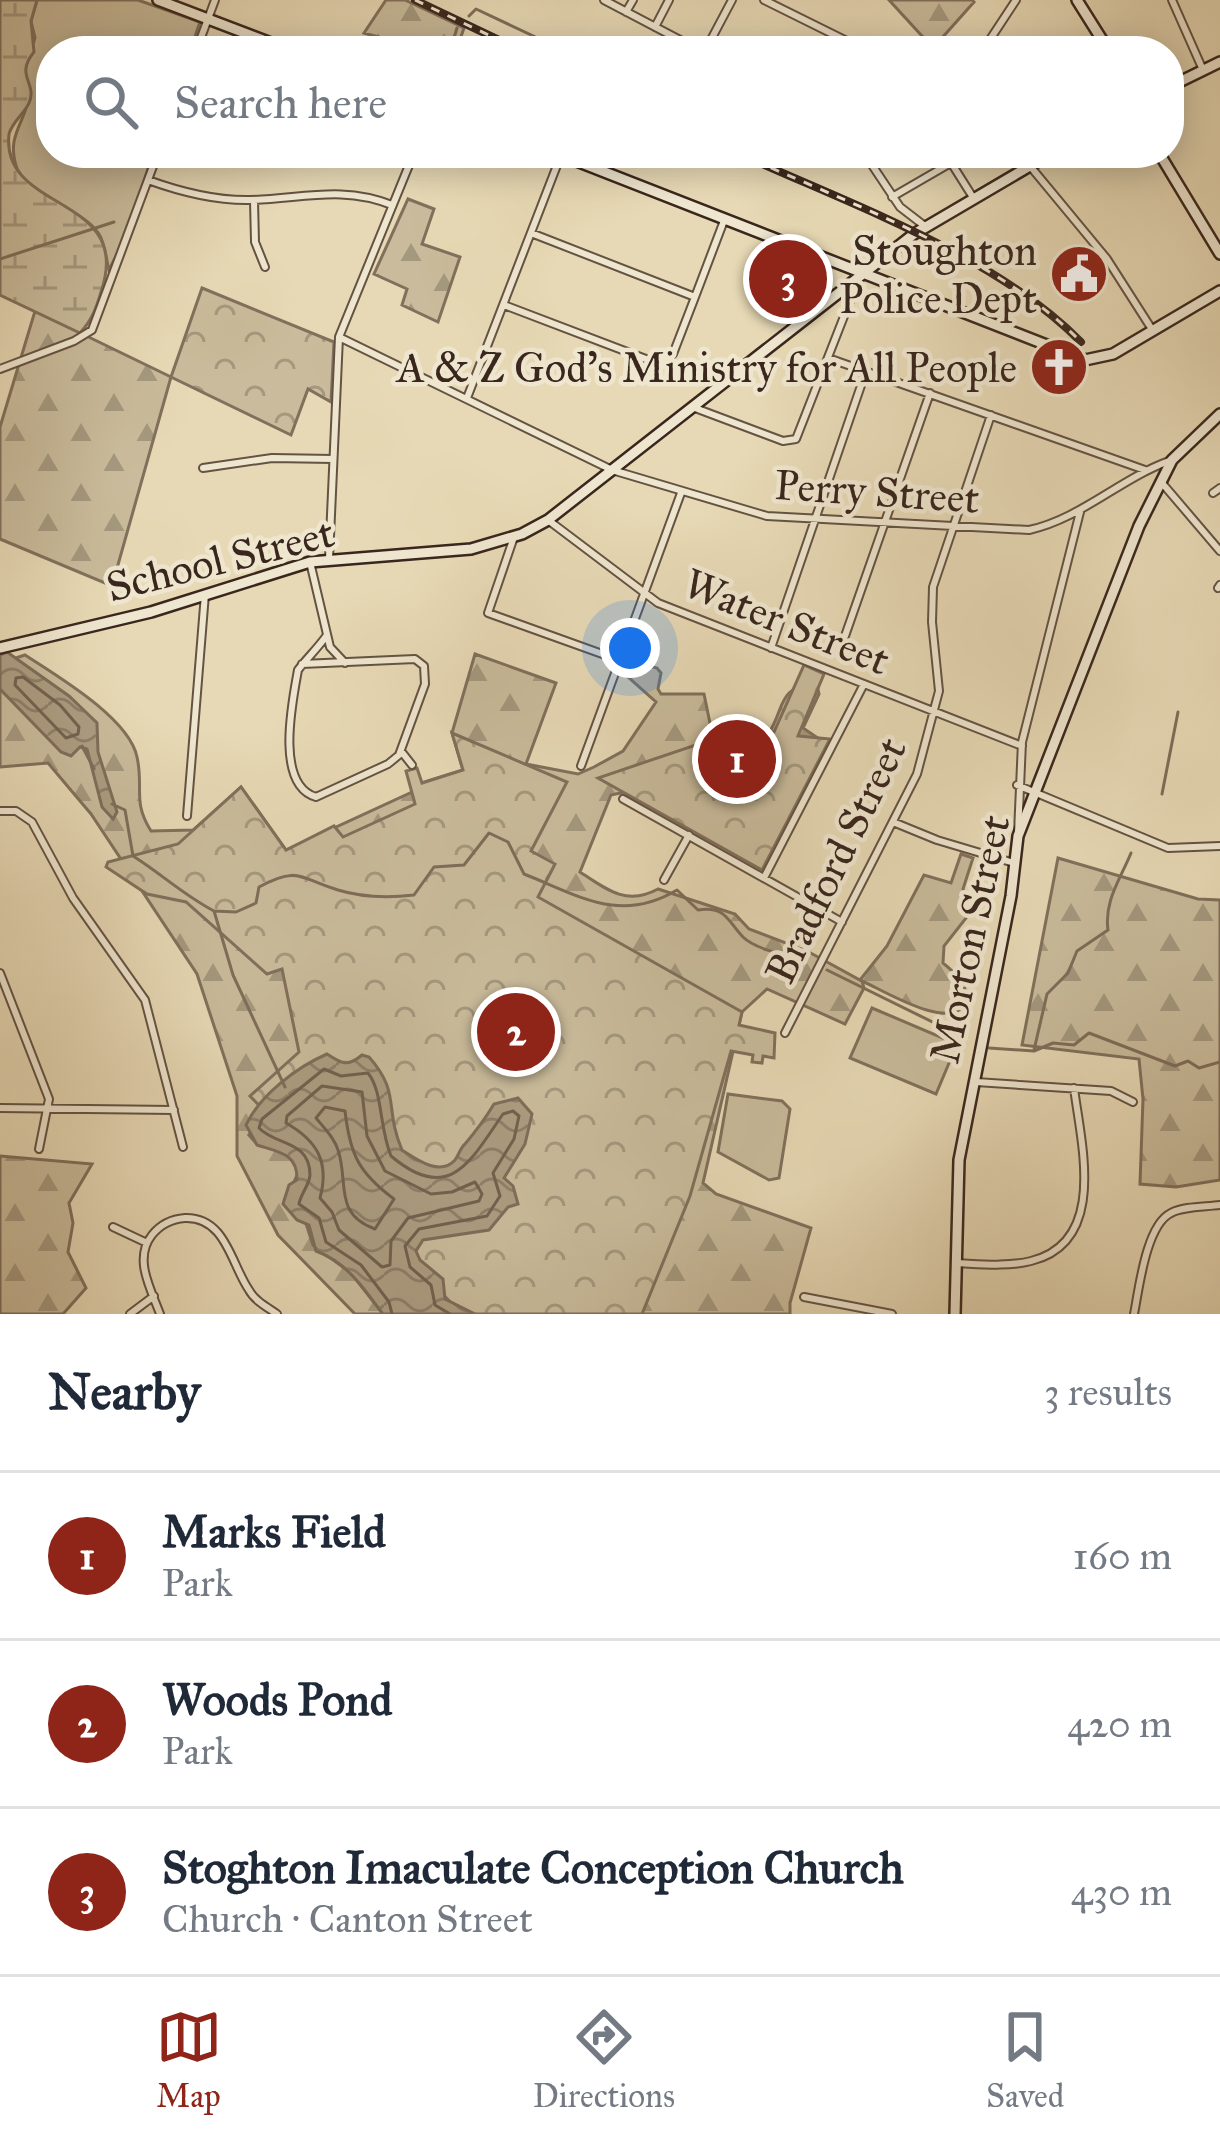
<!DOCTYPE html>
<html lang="en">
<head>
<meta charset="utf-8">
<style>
  :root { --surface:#fff; --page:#f6f6f7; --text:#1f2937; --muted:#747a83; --line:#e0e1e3; --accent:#8f2418 }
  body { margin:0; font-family:"IM FELL Great Primer",serif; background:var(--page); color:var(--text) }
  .you { position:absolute; left:630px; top:648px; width:42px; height:42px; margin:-30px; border:9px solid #fff; border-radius:50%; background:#1a73e8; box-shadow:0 0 0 18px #1a73e833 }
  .badge { display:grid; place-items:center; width:78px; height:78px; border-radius:50%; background:var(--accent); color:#fff; font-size:39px; font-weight:700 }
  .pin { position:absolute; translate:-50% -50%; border:6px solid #fff; box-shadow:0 3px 12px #0006 }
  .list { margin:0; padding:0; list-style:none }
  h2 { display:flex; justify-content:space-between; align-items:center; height:156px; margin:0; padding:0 48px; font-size:51px }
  h2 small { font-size:39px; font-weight:400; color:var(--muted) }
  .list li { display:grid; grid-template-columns:78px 1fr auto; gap:36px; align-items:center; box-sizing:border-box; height:168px; padding:0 48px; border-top:3px solid var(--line) }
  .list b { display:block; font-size:45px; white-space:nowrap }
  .list p { margin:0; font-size:39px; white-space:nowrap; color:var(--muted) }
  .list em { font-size:39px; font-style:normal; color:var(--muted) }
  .icon { flex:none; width:66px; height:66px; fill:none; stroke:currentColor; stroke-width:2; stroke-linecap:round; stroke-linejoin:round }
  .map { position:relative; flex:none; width:1220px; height:1314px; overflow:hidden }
  .search { position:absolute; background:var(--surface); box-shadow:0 6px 30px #0003; left:36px; right:36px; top:36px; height:132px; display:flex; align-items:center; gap:30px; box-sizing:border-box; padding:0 42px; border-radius:48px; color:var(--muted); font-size:45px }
  .sheet { height:660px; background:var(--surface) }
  nav { display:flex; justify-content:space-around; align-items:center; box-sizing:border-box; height:168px; border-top:3px solid var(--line); background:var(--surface); font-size:33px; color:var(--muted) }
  nav a { display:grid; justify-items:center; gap:6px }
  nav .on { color:var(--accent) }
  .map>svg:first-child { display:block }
</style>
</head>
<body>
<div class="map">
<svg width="1220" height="1314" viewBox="0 0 1220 1314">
  <defs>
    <pattern id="forest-firs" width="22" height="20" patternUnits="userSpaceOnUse" patternTransform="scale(3)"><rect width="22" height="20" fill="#c9bb9b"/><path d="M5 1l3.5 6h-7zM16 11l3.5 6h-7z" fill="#a4987e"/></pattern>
    <pattern id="wetland-marsh" width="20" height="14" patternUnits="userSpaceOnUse" patternTransform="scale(3)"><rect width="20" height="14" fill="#c9bb9b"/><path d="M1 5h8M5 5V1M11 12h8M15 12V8" fill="none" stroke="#a4987e"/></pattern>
    <pattern id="park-crowns" width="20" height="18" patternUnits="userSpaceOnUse" patternTransform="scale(3)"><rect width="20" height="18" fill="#c9bb9b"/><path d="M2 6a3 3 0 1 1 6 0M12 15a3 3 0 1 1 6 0" fill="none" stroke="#a4987e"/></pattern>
    <pattern id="water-waves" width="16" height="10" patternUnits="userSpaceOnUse" patternTransform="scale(3)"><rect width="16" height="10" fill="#ac9c81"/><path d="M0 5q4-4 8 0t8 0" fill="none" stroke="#8d7f69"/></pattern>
  </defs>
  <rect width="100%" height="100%" fill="#e7d9b5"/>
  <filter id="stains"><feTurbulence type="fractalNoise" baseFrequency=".00167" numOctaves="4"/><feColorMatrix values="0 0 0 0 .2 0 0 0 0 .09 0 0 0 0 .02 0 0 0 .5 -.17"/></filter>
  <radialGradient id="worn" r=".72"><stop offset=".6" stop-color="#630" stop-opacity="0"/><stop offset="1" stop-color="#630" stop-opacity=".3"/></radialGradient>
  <!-- grass -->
  <path fill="#c9bb9b" stroke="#81705c" stroke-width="3" d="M 37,0 L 138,0 L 200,22 L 190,51 L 51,51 L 51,153 L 153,153 L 128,232 L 109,270 C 106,259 105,243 99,234 C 82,208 39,204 18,171 C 0,126 42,116 23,75 L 35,38 L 31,21 Z
    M 872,1008 L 957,1044 L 936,1094 L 850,1058 Z
    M 728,1094 L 782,1101 L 790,1109 L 779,1178 L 769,1180 L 718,1152 Z"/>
  <!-- forest -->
  <path fill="url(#forest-firs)" stroke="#81705c" stroke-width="3" d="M 386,0 L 405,0 L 464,28 L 456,51 L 409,51 L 410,46 L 364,33 Z
    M 889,0 L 972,0 L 974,2 L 933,48 Z
    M 408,199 L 434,209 L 422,244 L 460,257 L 438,322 L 402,305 L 407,289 L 374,274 Z
    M 35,311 L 171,377 L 112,586 L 0,539 L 0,427 Z
    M 475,654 L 556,683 L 526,764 L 578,774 L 594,767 L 623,751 L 656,702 L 627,676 L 624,670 L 629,661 L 657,668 L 661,673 L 658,689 L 661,694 L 704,694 L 712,733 L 740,728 L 769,733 C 786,705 776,691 816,680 L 819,694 L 803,728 L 828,745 L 786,819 L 678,819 L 620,793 L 611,795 L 580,872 C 607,890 627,906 658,889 L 735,914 L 749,929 L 807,951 L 860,980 L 887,946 L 924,875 L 951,883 L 961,854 L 973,858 L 963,889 L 970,913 L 944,946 L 943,963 C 953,971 971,987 965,1002 C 953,1034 881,989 862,981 L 864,988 L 845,1024 L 767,989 L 742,1012 L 703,1183 L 716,1194 L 811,1228 L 790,1303 L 790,1314 L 641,1314 L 248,1134 L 257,1144 L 286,1153 L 295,1163 L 298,1173 L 293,1184 L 313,1245 L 351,1273 L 383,1314 L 355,1314 L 278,1235 L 237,1156 L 237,1096 L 197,974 L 91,814 L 48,763 L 0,767 L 0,663 L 25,655 C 57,676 129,718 137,757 C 144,788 132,801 151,831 L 193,830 L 241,787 L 286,850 L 412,792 L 421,783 L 463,770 L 452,733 Z
    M 1058,858 L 1198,899 L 1220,900 L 1220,1180 L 1176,1187 L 1140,1184 L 1143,1099 L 1139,1059 L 1022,1045 Z
    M 0,1156 L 92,1164 L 69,1203 L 73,1223 L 68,1252 L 86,1288 L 63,1314 L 0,1314 Z"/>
  <!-- wetland -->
  <path fill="url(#wetland-marsh)" stroke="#81705c" stroke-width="3" d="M 0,0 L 37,0 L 31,21 L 34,52 C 14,76 38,83 29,103 C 24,114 12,122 9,134 C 0,213 135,194 101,292 C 96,309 92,320 80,333 L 0,295 Z"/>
  <!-- park -->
  <path fill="url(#park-crowns)" stroke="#81705c" stroke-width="3" d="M 202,288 L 334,342 L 331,402 L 308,389 L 291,435 L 171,377 Z
    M 804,665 L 824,674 L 798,736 L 830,739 L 762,870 L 598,778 L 752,726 L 774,732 Z
    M 452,733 L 567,782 L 531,851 L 555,864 L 538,897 L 742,1012 L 739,1025 L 775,1033 L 774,1058 L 763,1056 L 762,1063 L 752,1062 L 753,1055 L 731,1051 L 690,1196 L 642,1314 L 462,1314 L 250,1096 L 299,1052 L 282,969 L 267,974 L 186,902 L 147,894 L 106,867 L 108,862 L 178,844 L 241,787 L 286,850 L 334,826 L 343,837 L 415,804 L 406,771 L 417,768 L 422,783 L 463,770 Z"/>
  <!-- water -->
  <path fill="url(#water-waves)" stroke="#7e6d59" stroke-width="3" d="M 7,652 L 69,696 L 97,723 L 98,752 L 117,812 L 113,819 L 102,807 L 87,749 L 80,747 L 71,756 L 61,752 L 0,689 L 0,655 Z
    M 327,1054 C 342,1064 348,1067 362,1055 L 369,1057 C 401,1093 384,1108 402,1150 C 416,1159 440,1177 455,1160 C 459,1155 460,1148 465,1144 C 476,1131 485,1119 494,1104 L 518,1098 L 532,1114 L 525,1144 L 504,1178 L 513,1186 L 518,1204 L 508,1207 L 489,1230 L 423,1240 L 416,1251 L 420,1260 L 443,1279 L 445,1299 L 475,1314 L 383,1314 C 363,1288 348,1263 316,1251 L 309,1225 L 297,1220 L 283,1204 L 289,1185 L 297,1180 C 298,1153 278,1152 257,1145 L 246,1125 C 260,1095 297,1067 327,1054 Z"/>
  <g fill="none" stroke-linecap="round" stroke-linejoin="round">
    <!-- shore -->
    <path stroke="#72614f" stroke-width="3" d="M 23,677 L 60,705 L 79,727 L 78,734 L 66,738 L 15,685 L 16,678 Z
      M 322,1086 L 362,1092 L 367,1136 L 385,1171 L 431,1194 L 452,1192 L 475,1182 L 482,1194 L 479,1201 L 408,1218 L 391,1241 L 390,1265 L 382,1267 L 339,1230 L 332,1212 L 320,1198 C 330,1161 316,1140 286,1123 L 287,1116 Z
      M 325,1107 L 345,1111 C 350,1155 359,1173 394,1199 L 375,1229 C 333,1214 349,1182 338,1150 C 334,1137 324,1128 316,1118 Z
      M 392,1314 L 389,1302 L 361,1265 L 326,1242 L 319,1218 L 299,1204 C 301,1193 309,1186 310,1175 C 310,1140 276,1146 259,1128 L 262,1119 L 324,1069 L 341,1076 L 368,1073 C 383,1092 379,1127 391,1156 C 450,1206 471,1160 503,1114 L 513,1111 L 519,1116 L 514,1139 L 493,1173 L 500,1196 L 487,1216 L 419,1229 L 405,1246 L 410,1267 L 431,1285 L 435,1305 L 450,1314"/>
    <!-- stream -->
    <path stroke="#7e6d59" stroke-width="3" d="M 469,16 L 476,9 L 561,49 L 569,44
      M 450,51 L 457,28
      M 0,259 L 114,222
      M 82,746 L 94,769
      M 1162,794 L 1178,712
      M 112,804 L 125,810 L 133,856 C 163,875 182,894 214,911 L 233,975 L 285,1087
      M 214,911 L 236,912 L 256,903 L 259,887 C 299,865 300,879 338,890 C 364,898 388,898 414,895 L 434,867 L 464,865 L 489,833 L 508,842 L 524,874 C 580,896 620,924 677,890 L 698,910 C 726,906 727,920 743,937 C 755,949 789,957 806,958
      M 827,970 L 965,1038
      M 989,1048 L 1034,1051 L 1053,1043 L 1074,1045 L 1089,1033 L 1175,1066 L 1188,1061 L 1199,1068 L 1220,1062
      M 1034,1050 L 1047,994 L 1068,973 L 1077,951 L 1108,930 C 1104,901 1120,880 1131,853"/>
    <defs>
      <path id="street" d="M 604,0 L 701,51
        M 764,0 L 867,51
        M 1172,0 L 1203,70
        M 626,12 L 633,0
        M 655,27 L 669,0
        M 991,38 L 1016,0
        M 196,51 L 215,0
        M 705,51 L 732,0
        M 864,153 L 900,207 L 926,227
        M 945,153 L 974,199
        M 1030,166 L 1107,259 L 1153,331
        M 148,180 C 181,192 215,201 251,200 C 301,199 342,185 392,205
        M 892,197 L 968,153
        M 254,201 L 255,242 L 265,267
        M 531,233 L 695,297 L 725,218
        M 504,305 L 659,364 L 673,354 L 695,297
        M 339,337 L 612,470 L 767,516 L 1029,530 C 1080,519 1120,479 1169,461
        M 828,358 L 1145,470
        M 0,369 L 74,341 L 92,330 L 158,153
        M 467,398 L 561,155
        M 695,408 L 783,441 L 796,439 L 859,278
        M 203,468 L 272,458 L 333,459
        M 1162,483 L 1220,551
        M 1213,493 L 1220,488
        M 548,520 L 658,603 L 1022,746
        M 514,537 L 488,613 L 619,660
        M 329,559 L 339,337 L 414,153
        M 310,562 L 330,647 L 345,663
        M 1218,588 L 1220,585
        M 845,636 L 930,393
        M 771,648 L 866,371
        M 302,664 L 415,659 L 424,666 L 425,684 L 399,755 L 388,764 L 316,797 C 275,785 292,703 298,670 C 307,658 318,648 327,635
        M 401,751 L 412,765
        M 581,766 L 681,493
        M 1017,785 L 1168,848 L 1220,846
        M 623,799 L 842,922
        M 0,811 L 16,811 L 32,822 L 73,898 L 145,1000 L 183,1147
        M 187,816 L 205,594
        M 893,822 L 937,840 L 1014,863
        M 1018,833 L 1022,742 L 1080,512
        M 764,878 L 864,684
        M 664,880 L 689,835
        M 0,973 L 49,1099 L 39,1149
        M 785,1033 L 917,774 L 939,691 L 932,622 L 933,587 L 991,415
        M 976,1082 L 1111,1091 L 1133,1102
        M 0,1108 L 174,1110
        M 113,1227 L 147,1243
        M 956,1263 C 980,1264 1007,1267 1031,1261 C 1108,1242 1081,1144 1074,1088
        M 804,1297 L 892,1314
        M 130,1314 L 154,1296
        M 160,1314 C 151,1289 133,1259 152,1235 C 160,1225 172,1219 185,1218 C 226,1217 231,1264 249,1290 C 255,1301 267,1307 277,1314
        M 1134,1314 C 1139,1289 1146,1225 1171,1213 C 1184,1206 1205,1207 1220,1205"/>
      <path id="secondary" d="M 158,0 L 292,51
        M 1077,0 L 1109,51
        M 1169,87 L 1220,62
        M 556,153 L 1085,360 L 1113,354 L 1220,291
        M 1159,153 L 1220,254
        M 0,648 L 151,612 L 310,562 L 471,549 L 522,534 L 548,520 L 914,234 L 1052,153
        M 955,1314 L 959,1160 L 1011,896 L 1018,836 L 1139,526 L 1172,460 L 1220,414"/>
    </defs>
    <!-- street casing -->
    <use href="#street" stroke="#645343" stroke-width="10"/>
    <!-- secondary casing -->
    <use href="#secondary" stroke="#39261d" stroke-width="14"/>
    <!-- street -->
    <use href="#street" stroke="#efe6cf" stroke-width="6"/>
    <!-- secondary -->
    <use href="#secondary" stroke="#efe6cf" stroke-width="9"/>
    <defs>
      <path id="rail" d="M 415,0 L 522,51
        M 738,153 C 849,204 996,255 1081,342"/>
    </defs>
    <!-- rail casing -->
    <use href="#rail" stroke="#39261d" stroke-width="8"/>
    <!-- rail -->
    <use href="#rail" stroke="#efe6cf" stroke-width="3" stroke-dasharray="9" stroke-linecap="butt"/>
  </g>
  <!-- icons -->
  <defs>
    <symbol id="civic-disc" viewBox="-11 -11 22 22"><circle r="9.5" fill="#8f2418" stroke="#efe6cf"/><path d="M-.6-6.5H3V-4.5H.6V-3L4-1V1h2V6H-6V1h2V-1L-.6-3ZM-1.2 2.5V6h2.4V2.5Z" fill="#fff"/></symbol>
    <symbol id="church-disc" viewBox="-11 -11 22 22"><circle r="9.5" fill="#8f2418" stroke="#efe6cf"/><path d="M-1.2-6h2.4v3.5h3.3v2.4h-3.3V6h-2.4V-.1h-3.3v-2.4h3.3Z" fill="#fff"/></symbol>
  </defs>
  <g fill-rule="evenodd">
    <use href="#civic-disc" x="1046" y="241" width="66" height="66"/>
    <use href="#church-disc" x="1026" y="334" width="66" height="66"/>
  </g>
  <g text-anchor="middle" stroke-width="9" stroke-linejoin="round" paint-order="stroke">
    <!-- poi labels -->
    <g font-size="42" fill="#39261d" stroke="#efe6cf" text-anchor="end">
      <text x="1037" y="265">Stoughton<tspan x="1037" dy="48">Police Dept</tspan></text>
      <text x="1017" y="382">A &amp; Z God's Ministry for All People</text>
    </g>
    <!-- street labels -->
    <g font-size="42" fill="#39261d" stroke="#efe6cf">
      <text transform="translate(877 491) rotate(4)" y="15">Perry Street</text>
      <text transform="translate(220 559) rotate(-14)" y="15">School Street</text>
      <text transform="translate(787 621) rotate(22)" y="15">Water Street</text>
      <text transform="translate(835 860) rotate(-64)" y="15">Bradford Street</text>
      <text transform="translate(969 939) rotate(-78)" y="15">Morton Street</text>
    </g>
  </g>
  <rect width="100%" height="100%" filter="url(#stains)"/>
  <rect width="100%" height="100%" fill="url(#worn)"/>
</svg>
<div class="you"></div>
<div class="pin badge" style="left:737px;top:759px">1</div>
<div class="pin badge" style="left:516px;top:1032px">2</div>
<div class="pin badge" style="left:788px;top:279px">3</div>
<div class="search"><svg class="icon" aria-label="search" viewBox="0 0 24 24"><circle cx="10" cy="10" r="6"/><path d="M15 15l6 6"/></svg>Search here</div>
</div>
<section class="sheet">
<h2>Nearby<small>3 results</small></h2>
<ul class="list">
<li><span class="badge">1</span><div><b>Marks Field</b><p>Park</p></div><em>160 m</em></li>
<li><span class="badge">2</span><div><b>Woods Pond</b><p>Park</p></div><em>420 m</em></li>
<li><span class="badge">3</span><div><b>Stoghton Imaculate Conception Church</b><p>Church · Canton Street</p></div><em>430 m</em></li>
</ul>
</section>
<nav>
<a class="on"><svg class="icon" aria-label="map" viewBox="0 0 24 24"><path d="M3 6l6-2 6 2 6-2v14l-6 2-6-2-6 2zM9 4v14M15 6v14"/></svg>Map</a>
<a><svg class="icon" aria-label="directions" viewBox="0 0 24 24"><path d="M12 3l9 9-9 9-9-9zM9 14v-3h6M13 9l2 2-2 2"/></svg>Directions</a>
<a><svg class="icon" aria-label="saved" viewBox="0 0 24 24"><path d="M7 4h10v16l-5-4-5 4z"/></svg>Saved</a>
</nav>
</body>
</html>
